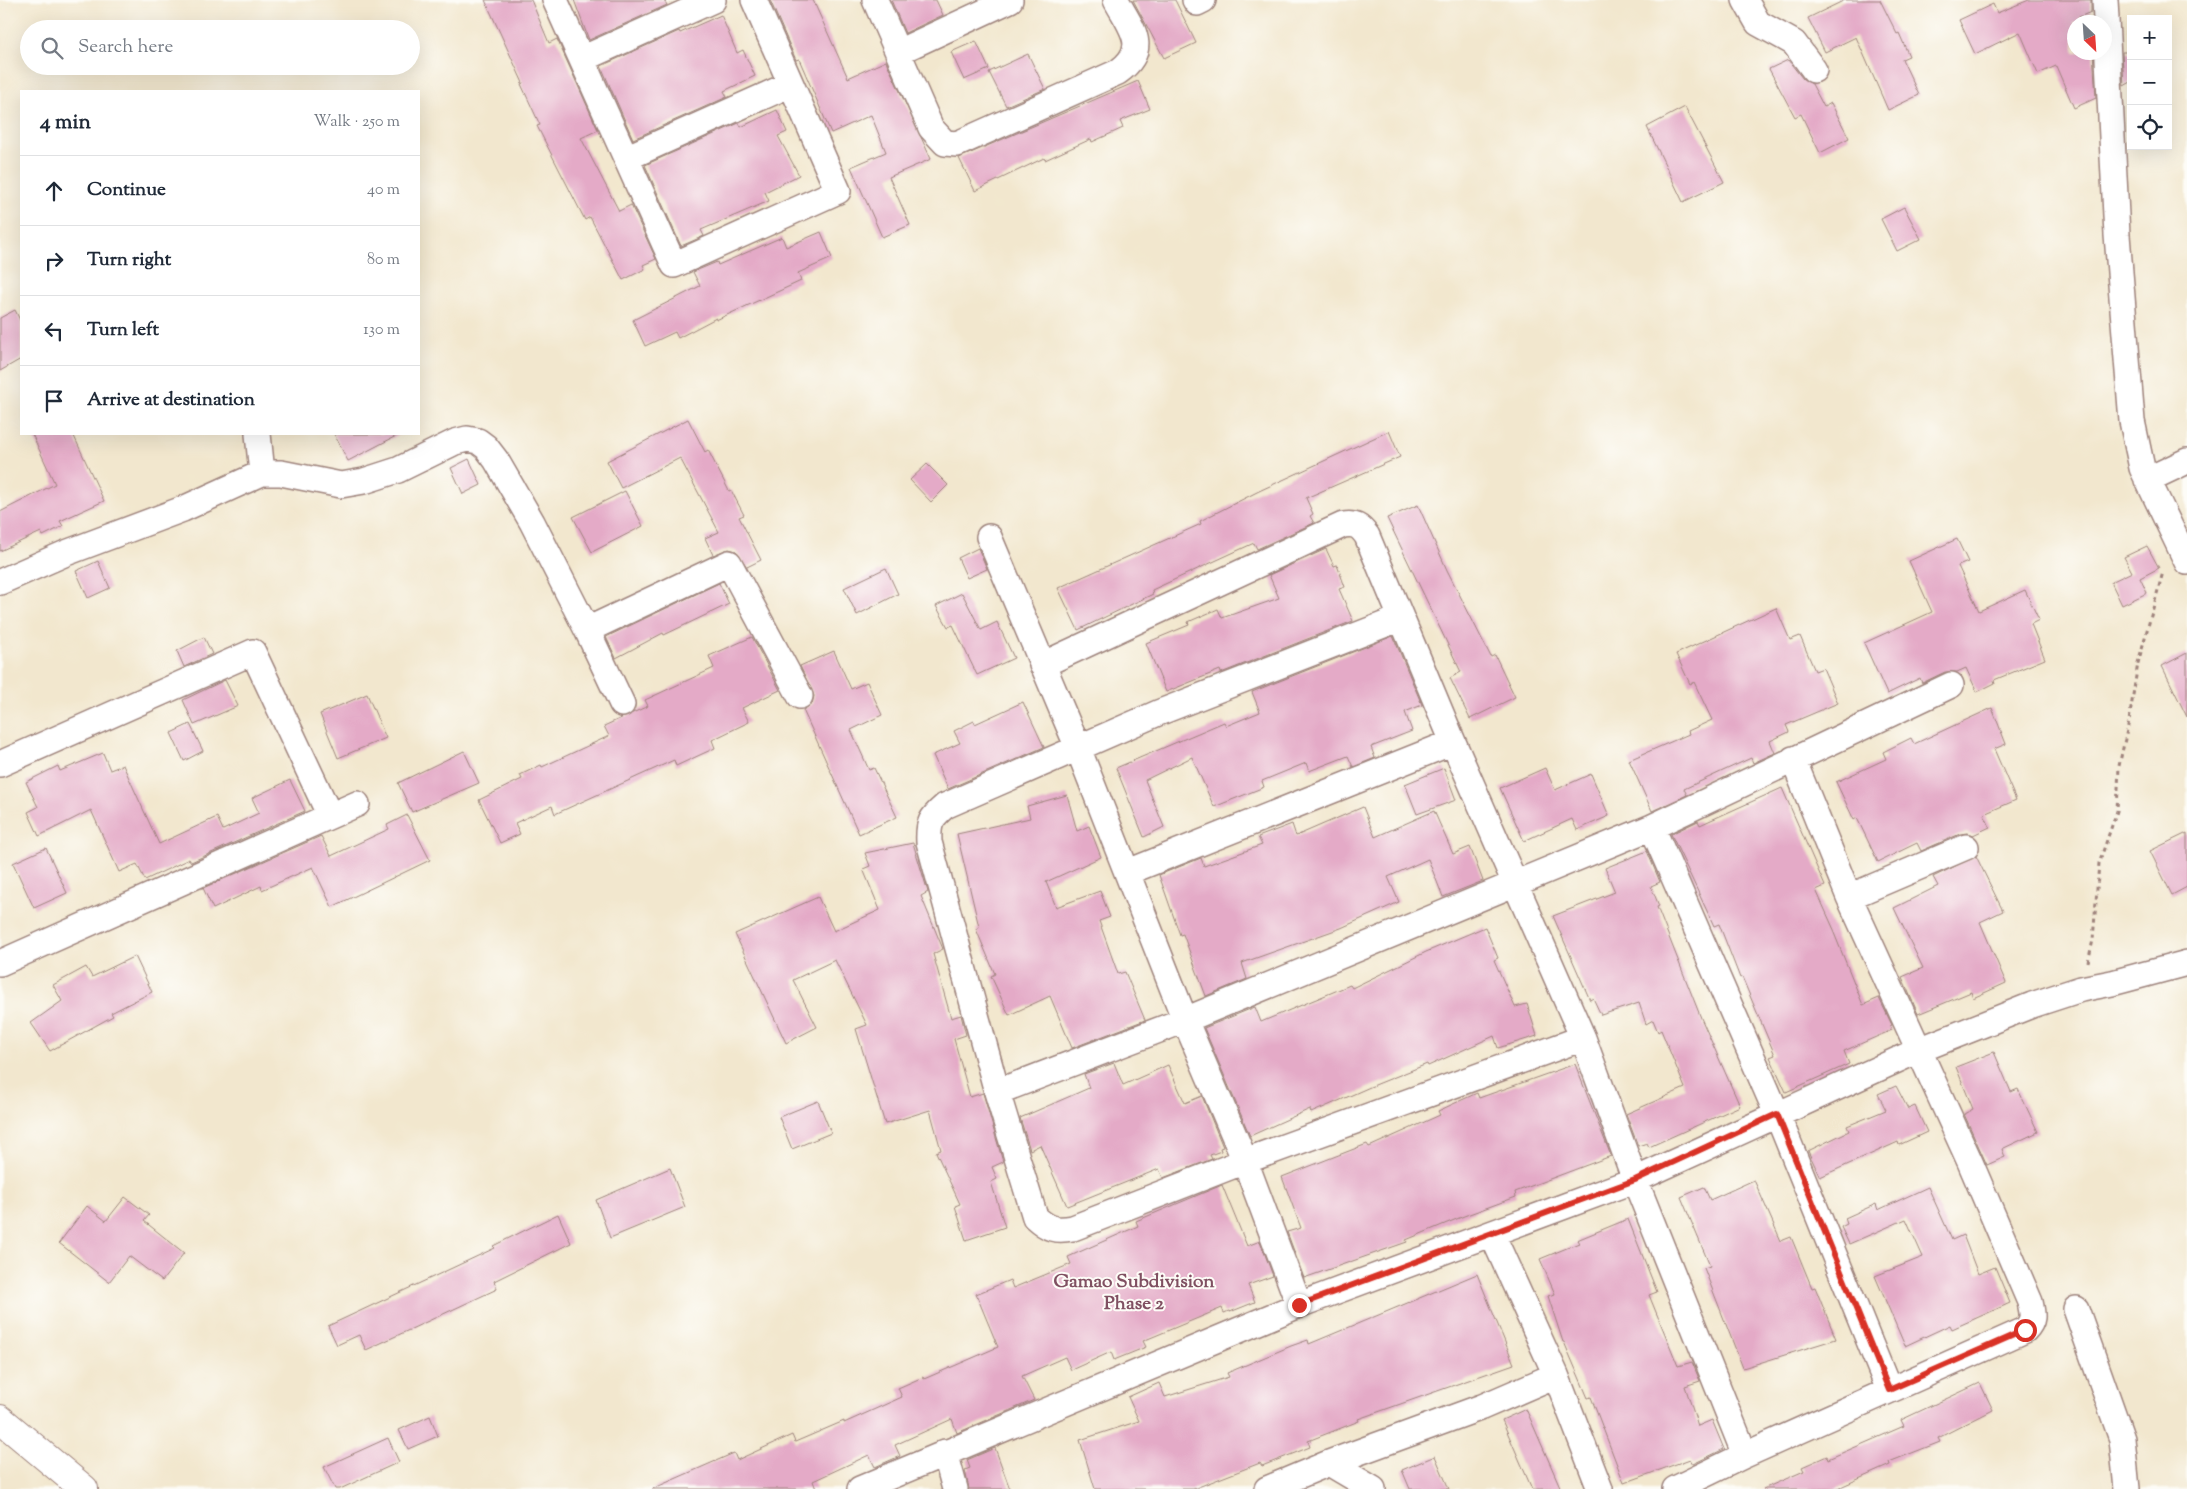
<!DOCTYPE html>
<html lang="en">
<head>
<meta charset="utf-8">
<style>
  :root { --surface:#fff; --page:#f6f6f7; --text:#1f2937; --muted:#747a83; --line:#e0e1e3 }
  body { margin:0; font-family:"Sorts Mill Goudy",serif; background:var(--page); color:var(--text) }
  .controls { position:absolute; right:15px; top:15px; display:grid; overflow:hidden; border-radius:0px; box-shadow:0 5px 20px #0002 }
  .controls button { width:45px; height:45px; display:grid; place-items:center; padding:0; border:0; border-bottom:1px solid var(--line); background:var(--surface); color:var(--text); font:25px sans-serif }
  .compass { position:absolute; left:2067px; top:15px; width:45px; height:45px; border-radius:50%; background:var(--surface); box-shadow:0 5px 20px #0002; rotate:155deg }
  .stop { position:absolute; width:15px; height:15px; margin:-11px; border:4px solid #d93025; border-radius:50%; background:#fff }
  .stop.end { background:#d93025; border-color:#fff; box-shadow:0 1px 5px #0008 }
  .list { margin:0; padding:0; list-style:none }
  h2 { display:flex; justify-content:space-between; align-items:center; height:65px; margin:0; padding:0 20px; font-size:21px }
  h2 small { font-size:16px; font-weight:400; color:var(--muted) }
  .list li { display:grid; grid-template-columns:32px 1fr auto; gap:15px; align-items:center; box-sizing:border-box; height:70px; padding:0 20px; border-top:1px solid var(--line) }
  .list b { display:block; font-size:19px; white-space:nowrap }
  .list em { font-size:16px; font-style:normal; color:var(--muted) }
  .icon { flex:none; width:28px; height:28px; fill:none; stroke:currentColor; stroke-width:2; stroke-linecap:round; stroke-linejoin:round }
  .map { position:relative; flex:none; width:2187px; height:1489px; overflow:hidden }
  .search { position:absolute; background:var(--surface); box-shadow:0 5px 20px #0002; left:20px; top:20px; width:400px; height:55px; display:flex; align-items:center; gap:12px; box-sizing:border-box; padding:0 18px; border-radius:28px; color:var(--muted); font-size:19px }
  .panel { position:absolute; background:var(--surface); box-shadow:0 5px 20px #0002; left:20px; top:90px; width:400px; height:345px; border-radius:0px }
  .map>svg:first-child { display:block }
</style>
</head>
<body>
<div class="map">
<svg width="2187" height="1489" viewBox="0 0 2187 1489">
  <rect width="100%" height="100%" fill="#fdfcf7"/>
  <filter id="ink" filterUnits="userSpaceOnUse"><feTurbulence type="fractalNoise" baseFrequency=".02" numOctaves="2"/><feDisplacementMap in="SourceGraphic" scale="10" xChannelSelector="R" yChannelSelector="G"/><feConvolveMatrix kernelMatrix="1 2 1 2 8 2 1 2 1" color-interpolation-filters="sRGB"/></filter>
  <filter id="wash" filterUnits="userSpaceOnUse"><feTurbulence type="fractalNoise" baseFrequency=".0096" numOctaves="4" result="noise"/><feDisplacementMap in="SourceGraphic" scale="20" xChannelSelector="R" yChannelSelector="G"/><feGaussianBlur stdDeviation="1.12" result="paint"/><feColorMatrix in="noise" values="0 0 0 0 0 0 0 0 0 0 0 0 0 0 0 0 0 1.4 0 .05"/><feComposite in="paint" operator="in"/></filter>
  <g filter="url(#wash)">
    <rect width="100%" height="100%" fill="#f2e7ce"/>
    <g id="blocks">
      <!-- building -->
      <path fill="#e4aac7" d="M 485,0 L 531,0 L 549,43 L 557,39 L 598,130 L 581,138 L 619,211 L 631,205 L 656,259 L 643,265 L 645,269 L 623,280 L 590,217 L 585,220 L 537,126 L 540,125 L 521,84 L 523,83 Z
        M 574,0 L 664,0 L 667,5 L 589,40 Z
        M 770,0 L 813,0 L 848,78 L 886,61 L 931,159 L 889,177 L 910,225 L 882,237 L 851,167 L 886,152 L 871,115 L 831,133 L 799,59 L 796,60 Z
        M 891,0 L 936,0 L 943,15 L 905,33 Z
        M 1133,0 L 1175,0 L 1196,43 L 1164,58 Z
        M 1845,0 L 1880,0 L 1897,34 L 1899,33 L 1909,56 L 1902,59 L 1919,95 L 1888,110 L 1856,37 L 1825,52 L 1808,18 Z
        M 2029,0 L 2091,0 L 2091,12 L 2079,17 L 2082,22 L 2074,22 L 2074,52 L 2093,52 L 2096,98 L 2074,108 L 2056,66 L 2038,74 L 2020,32 L 1975,54 L 1959,20 L 1993,4 L 1997,13 Z
        M 721,15 L 737,53 L 743,50 L 755,76 L 724,91 L 727,97 L 633,139 L 601,66 L 679,31 L 680,33 Z
        M 976,41 L 989,69 L 964,80 L 951,52 Z
        M 2122,52 L 2131,52 L 2131,82 L 2124,86 Z
        M 1028,54 L 1045,89 L 1006,106 L 989,72 Z
        M 1788,60 L 1803,79 L 1812,84 L 1824,107 L 1831,103 L 1849,138 L 1820,153 L 1801,114 L 1795,117 L 1769,69 Z
        M 1138,81 L 1150,109 L 1120,121 L 1123,128 L 1092,142 L 1091,139 L 1045,160 L 1044,158 L 975,191 L 959,158 Z
        M 1685,107 L 1724,182 L 1683,202 L 1647,127 Z
        M 777,110 L 787,132 L 778,136 L 799,175 L 765,192 L 769,201 L 701,230 L 704,236 L 681,246 L 645,165 L 739,123 L 741,127 Z
        M 1904,207 L 1921,239 L 1897,251 L 1881,219 Z
        M 821,232 L 832,258 L 798,273 L 801,281 L 716,320 L 716,318 L 678,338 L 675,332 L 645,346 L 633,320 L 700,286 L 693,272 L 717,262 L 718,265 L 782,237 L 786,247 Z
        M 15,310 L 21,322 L 21,359 L 0,371 L 0,318 Z
        M 688,419 L 705,452 L 708,450 L 729,491 L 731,490 L 744,515 L 739,517 L 761,560 L 747,567 L 736,551 L 729,549 L 713,555 L 705,538 L 719,532 L 680,458 L 621,488 L 607,461 Z
        M 1389,431 L 1400,457 L 1306,498 L 1313,514 L 1310,516 L 1314,523 L 1257,549 L 1254,543 L 1152,590 L 1153,594 L 1078,630 L 1058,588 L 1201,524 L 1200,521 L 1259,491 Z
        M 32,434 L 73,434 L 104,501 L 60,521 L 63,526 L 43,536 L 41,532 L 0,551 L 0,512 L 55,484 Z
        M 334,434 L 400,434 L 348,461 Z
        M 469,459 L 481,485 L 463,494 L 451,468 Z
        M 927,464 L 948,485 L 931,502 L 910,480 Z
        M 625,491 L 643,526 L 592,552 L 573,517 Z
        M 1418,505 L 1447,570 L 1491,657 L 1495,655 L 1515,697 L 1470,719 L 1450,678 L 1461,672 L 1387,518 Z
        M 1957,539 L 1968,562 L 1958,566 L 1979,611 L 2025,590 L 2039,620 L 2031,624 L 2045,659 L 1994,680 L 1995,683 L 1977,692 L 1966,668 L 1957,672 L 1945,672 L 1922,683 L 1920,678 L 1887,694 L 1864,643 L 1932,612 L 1909,561 Z
        M 2147,546 L 2159,568 L 2140,578 L 2147,593 L 2122,605 L 2111,582 L 2132,572 L 2124,557 Z
        M 978,548 L 987,569 L 967,578 L 958,558 Z
        M 1326,549 L 1334,566 L 1337,565 L 1345,587 L 1339,589 L 1353,621 L 1221,673 L 1220,670 L 1166,692 L 1146,643 L 1189,625 L 1188,622 L 1218,609 L 1222,618 L 1279,598 L 1269,575 Z
        M 98,561 L 110,588 L 88,598 L 76,571 Z
        M 886,568 L 898,594 L 857,615 L 844,588 Z
        M 719,583 L 729,604 L 664,635 L 663,633 L 616,658 L 606,637 Z
        M 962,593 L 981,630 L 997,622 L 1014,658 L 977,675 L 953,625 L 948,627 L 936,606 Z
        M 1776,608 L 1790,640 L 1800,636 L 1815,671 L 1823,668 L 1838,703 L 1786,725 L 1789,732 L 1770,741 L 1775,753 L 1753,763 L 1751,758 L 1684,789 L 1687,795 L 1652,811 L 1629,760 L 1689,734 L 1688,731 L 1712,720 L 1694,682 L 1690,684 L 1676,654 Z
        M 1393,636 L 1422,705 L 1405,712 L 1412,731 L 1371,747 L 1375,758 L 1353,767 L 1348,756 L 1309,771 L 1306,763 L 1262,781 L 1264,787 L 1214,807 L 1192,757 L 1145,780 L 1164,827 L 1144,837 L 1116,768 L 1224,722 L 1226,726 L 1260,712 L 1252,692 Z
        M 204,637 L 212,654 L 184,667 L 177,651 Z
        M 752,637 L 780,690 L 742,708 L 749,722 L 712,740 L 715,748 L 676,766 L 674,760 L 555,814 L 552,806 L 515,823 L 520,834 L 500,843 L 479,800 L 522,779 L 520,775 L 541,765 L 542,767 L 609,736 L 604,726 L 648,706 L 645,700 L 714,668 L 709,656 Z
        M 834,651 L 851,689 L 867,682 L 882,715 L 851,730 L 869,770 L 874,768 L 897,817 L 859,834 L 803,710 L 812,704 L 814,696 L 800,666 Z
        M 2187,653 L 2187,717 L 2162,666 Z
        M 225,680 L 238,706 L 194,725 L 183,700 Z
        M 367,694 L 386,738 L 338,758 L 320,714 Z
        M 1023,702 L 1044,747 L 948,789 L 933,755 L 960,743 L 954,731 L 974,721 L 975,724 Z
        M 1992,708 L 2006,744 L 1994,749 L 2016,800 L 1984,814 L 1990,827 L 1973,835 L 1967,833 L 1960,834 L 1921,851 L 1917,843 L 1878,862 L 1857,818 L 1854,820 L 1836,782 L 1886,759 L 1883,752 L 1911,738 L 1914,744 Z
        M 190,724 L 203,751 L 184,761 L 171,733 Z
        M 464,751 L 479,783 L 412,812 L 398,783 Z
        M 103,753 L 110,770 L 123,765 L 159,844 L 217,817 L 223,830 L 259,813 L 252,798 L 290,780 L 305,811 L 191,862 L 189,859 L 145,880 L 137,864 L 119,872 L 91,810 L 39,836 L 28,812 L 38,807 L 26,782 L 58,766 L 60,771 Z
        M 1444,768 L 1456,800 L 1417,814 L 1405,784 Z
        M 1545,768 L 1555,790 L 1591,774 L 1609,816 L 1577,830 L 1572,819 L 1524,841 L 1500,788 Z
        M 1782,788 L 1825,886 L 1816,890 L 1835,932 L 1834,933 L 1863,1005 L 1879,998 L 1892,1025 L 1890,1026 L 1892,1030 L 1844,1051 L 1849,1064 L 1786,1092 L 1770,1057 L 1775,1055 L 1742,977 L 1740,978 L 1719,924 L 1714,926 L 1671,834 L 1698,821 L 1700,825 Z
        M 1067,795 L 1077,831 L 1089,826 L 1101,857 L 1046,882 L 1056,907 L 1100,891 L 1110,917 L 1099,921 L 1118,974 L 1125,972 L 1145,1020 L 1072,1048 L 1050,996 L 1009,1015 L 991,976 L 995,974 L 976,929 L 979,927 L 957,834 L 1030,818 L 1027,806 Z
        M 1363,807 L 1375,837 L 1434,811 L 1453,854 L 1470,847 L 1483,881 L 1443,897 L 1428,859 L 1388,877 L 1399,902 L 1341,928 L 1242,963 L 1247,979 L 1206,996 L 1183,934 L 1180,935 L 1159,875 L 1201,858 L 1204,866 L 1262,845 L 1258,837 L 1292,824 L 1296,836 Z
        M 407,815 L 430,860 L 332,907 L 313,867 L 262,890 L 261,886 L 213,909 L 203,888 L 321,836 L 331,856 L 389,829 L 387,825 Z
        M 2187,833 L 2187,887 L 2172,895 L 2150,851 Z
        M 913,843 L 928,892 L 921,896 L 943,949 L 933,954 L 951,1018 L 961,1015 L 966,1035 L 954,1039 L 970,1097 L 983,1093 L 1003,1162 L 992,1167 L 997,1179 L 991,1182 L 1005,1227 L 966,1240 L 955,1206 L 960,1204 L 936,1152 L 941,1150 L 930,1110 L 885,1124 L 856,1029 L 867,1025 L 835,960 L 793,980 L 817,1027 L 786,1043 L 735,934 L 818,897 L 834,931 L 880,910 L 863,869 L 870,866 L 865,853 Z
        M 46,848 L 67,893 L 34,908 L 13,863 Z
        M 1647,851 L 1660,882 L 1651,886 L 1659,906 L 1657,907 L 1701,1018 L 1740,1106 L 1649,1147 L 1647,1143 L 1638,1146 L 1626,1114 L 1685,1088 L 1661,1030 L 1658,1032 L 1653,1020 L 1646,1024 L 1639,1003 L 1601,1015 L 1593,998 L 1590,1000 L 1553,916 L 1615,892 L 1605,868 Z
        M 1976,856 L 2003,911 L 1980,922 L 2006,983 L 1973,998 L 1971,992 L 1918,1014 L 1902,977 L 1923,968 L 1894,908 L 1938,886 L 1933,877 Z
        M 1485,927 L 1498,958 L 1494,960 L 1515,1007 L 1527,1004 L 1537,1036 L 1498,1048 L 1494,1036 L 1428,1066 L 1427,1064 L 1370,1087 L 1311,1113 L 1310,1109 L 1250,1136 L 1204,1028 L 1255,1007 L 1261,1022 L 1350,985 L 1352,988 L 1426,952 Z
        M 135,956 L 152,992 L 111,1013 L 113,1016 L 50,1051 L 31,1023 L 62,1001 L 53,985 L 86,967 L 92,977 Z
        M 1994,1052 L 2011,1092 L 2018,1089 L 2038,1132 L 2002,1149 L 2005,1157 L 1987,1165 L 1964,1114 L 1973,1109 L 1956,1067 Z
        M 1114,1063 L 1123,1085 L 1168,1065 L 1185,1103 L 1202,1096 L 1223,1147 L 1220,1148 L 1221,1151 L 1210,1155 L 1212,1159 L 1163,1178 L 1159,1169 L 1067,1206 L 1040,1145 L 1030,1150 L 1020,1118 L 1089,1088 L 1084,1074 Z
        M 1575,1064 L 1611,1156 L 1515,1192 L 1516,1197 L 1464,1216 L 1406,1240 L 1407,1242 L 1304,1278 L 1287,1232 L 1301,1228 L 1282,1177 L 1367,1144 L 1369,1147 L 1440,1115 L 1438,1111 L 1477,1093 L 1479,1098 Z
        M 1896,1086 L 1908,1109 L 1915,1106 L 1927,1132 L 1899,1145 L 1898,1142 L 1820,1177 L 1808,1151 L 1849,1131 L 1847,1126 L 1886,1110 L 1878,1094 Z
        M 818,1101 L 831,1133 L 792,1149 L 779,1117 Z
        M 670,1168 L 685,1207 L 610,1238 L 596,1200 Z
        M 1754,1180 L 1781,1241 L 1791,1237 L 1812,1288 L 1815,1287 L 1836,1339 L 1743,1368 L 1704,1268 L 1710,1266 L 1681,1197 L 1704,1187 L 1710,1200 Z
        M 1222,1185 L 1247,1246 L 1260,1241 L 1273,1276 L 1248,1285 L 1255,1302 L 1230,1312 L 1229,1311 L 1224,1313 L 1222,1308 L 1143,1341 L 1146,1347 L 1114,1360 L 1111,1352 L 1071,1370 L 1065,1357 L 1022,1376 L 1034,1400 L 957,1433 L 952,1419 L 895,1445 L 900,1456 L 875,1467 L 869,1455 L 813,1481 L 816,1489 L 652,1489 L 734,1453 L 737,1460 L 792,1435 L 795,1442 L 844,1421 L 844,1423 L 902,1397 L 898,1388 L 923,1377 L 924,1379 L 998,1347 L 976,1294 L 1010,1280 L 1013,1288 L 1071,1264 L 1068,1257 L 1138,1226 L 1136,1221 Z
        M 1928,1187 L 1952,1240 L 1963,1235 L 1978,1274 L 1995,1267 L 2010,1303 L 1952,1329 L 1950,1325 L 1905,1346 L 1875,1276 L 1923,1257 L 1906,1219 L 1849,1244 L 1841,1227 L 1847,1224 L 1845,1218 L 1876,1204 L 1878,1210 Z
        M 125,1197 L 149,1215 L 144,1221 L 184,1253 L 162,1281 L 129,1256 L 109,1282 L 59,1243 L 87,1206 L 106,1221 Z
        M 558,1214 L 571,1243 L 494,1281 L 497,1289 L 366,1350 L 359,1335 L 337,1345 L 328,1326 L 495,1248 L 493,1246 Z
        M 1628,1219 L 1657,1292 L 1649,1295 L 1678,1366 L 1692,1362 L 1700,1381 L 1685,1386 L 1698,1426 L 1712,1420 L 1724,1449 L 1693,1464 L 1690,1459 L 1624,1483 L 1591,1397 L 1588,1398 L 1564,1342 L 1563,1342 L 1548,1296 L 1555,1294 L 1540,1259 L 1579,1243 L 1577,1240 Z
        M 1477,1274 L 1514,1364 L 1358,1419 L 1359,1421 L 1308,1441 L 1310,1447 L 1262,1466 L 1260,1463 L 1193,1489 L 1095,1489 L 1080,1440 L 1139,1421 L 1128,1397 L 1159,1383 L 1165,1397 L 1229,1377 L 1227,1373 L 1291,1346 L 1308,1340 L 1309,1344 Z
        M 1980,1383 L 1993,1410 L 1938,1438 L 1940,1442 L 1889,1462 L 1890,1465 L 1836,1489 L 1763,1489 L 1804,1471 L 1802,1467 L 1827,1456 L 1828,1459 L 1904,1426 L 1901,1420 Z
        M 1526,1409 L 1561,1489 L 1532,1489 L 1502,1420 Z
        M 430,1416 L 438,1436 L 408,1449 L 399,1430 Z
        M 388,1438 L 399,1462 L 340,1489 L 335,1489 L 324,1467 Z
        M 995,1448 L 1010,1489 L 969,1489 L 965,1470 L 970,1468 L 967,1460 Z
        M 1435,1456 L 1449,1489 L 1410,1489 L 1402,1470 Z"/>
    </g>
  </g>
  <g filter="url(#ink)">
    <use href="#blocks" fill-opacity="0" stroke="#9e837c" stroke-width="1"/>
    <g fill="none" stroke-linecap="round" stroke-linejoin="round">
      <defs>
        <path id="minor" d="M 555,0 L 674,265 L 838,191 L 754,0
          M 875,0 L 931,128 L 945,143 L 957,144 L 1118,72 C 1151,48 1131,28 1116,0
          M 1195,0 L 1197,3 L 1203,0
          M 1745,0 L 1758,23 L 1794,43 L 1814,70
          M 2105,0 L 2117,235 L 2132,421 L 2142,468 L 2187,562
          M 898,52 L 1010,0
          M 582,59 L 713,0
          M 626,158 L 791,84
          M 258,434 L 262,473
          M 2147,480 L 2187,461
          M 989,537 L 1078,748 L 1185,1020 L 1245,1161 L 1299,1305
          M 0,582 L 66,553 L 183,509 L 262,473 L 281,473 L 341,485 L 364,481 L 398,470 L 455,442 L 467,439 L 478,441 L 486,447 L 496,460 L 532,522 L 587,630 L 622,704
          M 1401,618 L 1158,713 L 945,806 C 931,818 928,822 929,842 L 997,1092 L 1035,1217 C 1048,1229 1055,1231 1073,1228 L 1245,1161 L 1583,1038
          M 587,630 L 729,563 L 800,696
          M 1042,665 L 1343,525 C 1355,523 1360,526 1367,536 L 1453,742 L 1583,1038 L 1635,1180 L 1745,1455
          M 0,764 L 253,652 L 330,816
          M 1652,827 L 1777,1114 L 1889,1390
          M 1128,872 L 1453,742
          M 1849,897 L 1966,847
          M 0,963 L 357,804
          M 997,1092 L 1185,1020 L 1652,827 L 1951,685
          M 1492,1234 L 1556,1375 L 1600,1489
          M 2076,1309 L 2122,1439 L 2127,1489
          M 945,1452 L 955,1489
          M 1329,1463 L 1482,1407 L 1556,1375
          M 860,1489 L 1299,1305 L 1635,1180 L 1919,1050 L 2032,1005 L 2081,989 L 2112,983 L 2187,963
          M 1267,1489 L 1329,1463 L 1373,1489
          M 1675,1489 L 1745,1455 L 2025,1330 C 2034,1321 2033,1315 2030,1302 L 1970,1162 L 1849,897 L 1793,759"/>
        <path id="tertiary" d="M 0,1419 L 84,1489"/>
      </defs>
      <!-- minor casing -->
      <use href="#minor" stroke="#9e837c" stroke-width="28"/>
      <!-- tertiary casing -->
      <use href="#tertiary" stroke="#9e837c" stroke-width="30"/>
      <!-- path -->
      <path stroke="#9e837c" stroke-width="3" stroke-dasharray="4 4" stroke-linecap="butt" d="M 2088,962 L 2093,940 L 2099,863 L 2117,811 L 2119,766 L 2129,721 L 2138,663 L 2163,572"/>
      <!-- minor -->
      <use href="#minor" stroke="#fff" stroke-width="25"/>
      <!-- tertiary -->
      <use href="#tertiary" stroke="#fff" stroke-width="28"/>
    </g>
  </g>
  <g fill="none" stroke-linecap="round" stroke-linejoin="round" filter="url(#ink)">
    <!-- route -->
    <path stroke="#d93025" stroke-width="6" d="M 1299,1305 L 1635,1180 L 1777,1114 L 1889,1390 L 2025,1330"/>
  </g>
  <g text-anchor="middle" stroke-width="4" stroke-linejoin="round" paint-order="stroke">
    <!-- neighbourhood labels -->
    <g font-size="19" font-weight="bold" fill="#805062" stroke="#fdfcf7">
      <text x="1134" y="1287">Gamao Subdivision<tspan x="1134" dy="22">Phase 2</tspan></text>
    </g>
  </g>
</svg>
<div class="controls">
<button>+</button>
<button>−</button>
<button><svg class="icon" aria-label="locate" viewBox="0 0 24 24"><circle cx="12" cy="12" r="6"/><path d="M12 2v4M12 18v4M2 12h4M18 12h4"/></svg></button>
</div>
<svg class="compass" viewBox="-18 -18 36 36"><path d="M0-13l5 13h-10z" fill="#e53935"/><path d="M0 13l5-13h-10z" fill="#747a83"/></svg>
<div class="stop" style="left:2025px;top:1330px"></div>
<div class="stop end" style="left:1299px;top:1305px"></div>
<div class="search"><svg class="icon" aria-label="search" viewBox="0 0 24 24"><circle cx="10" cy="10" r="6"/><path d="M15 15l6 6"/></svg>Search here</div>
<section class="panel">
<h2>4 min<small>Walk · 250 m</small></h2>
<ul class="list">
<li><svg class="icon" aria-label="ahead" viewBox="0 0 24 24"><path d="M12 20V5M6 11l6-6 6 6"/></svg><div><b>Continue</b></div><em>40 m</em></li>
<li><svg class="icon" aria-label="right" viewBox="0 0 24 24"><path d="M7 20v-9h11M14 6l5 5-5 5"/></svg><div><b>Turn right</b></div><em>80 m</em></li>
<li><svg class="icon" aria-label="left" viewBox="0 0 24 24"><path d="M17 20v-9H6M10 6l-5 5 5 5"/></svg><div><b>Turn left</b></div><em>130 m</em></li>
<li><svg class="icon" aria-label="arrive" viewBox="0 0 24 24"><path d="M6 21V4h12l-3 4 3 4H6"/></svg><div><b>Arrive at destination</b></div></li>
</ul>
</section>
</div>
</body>
</html>
